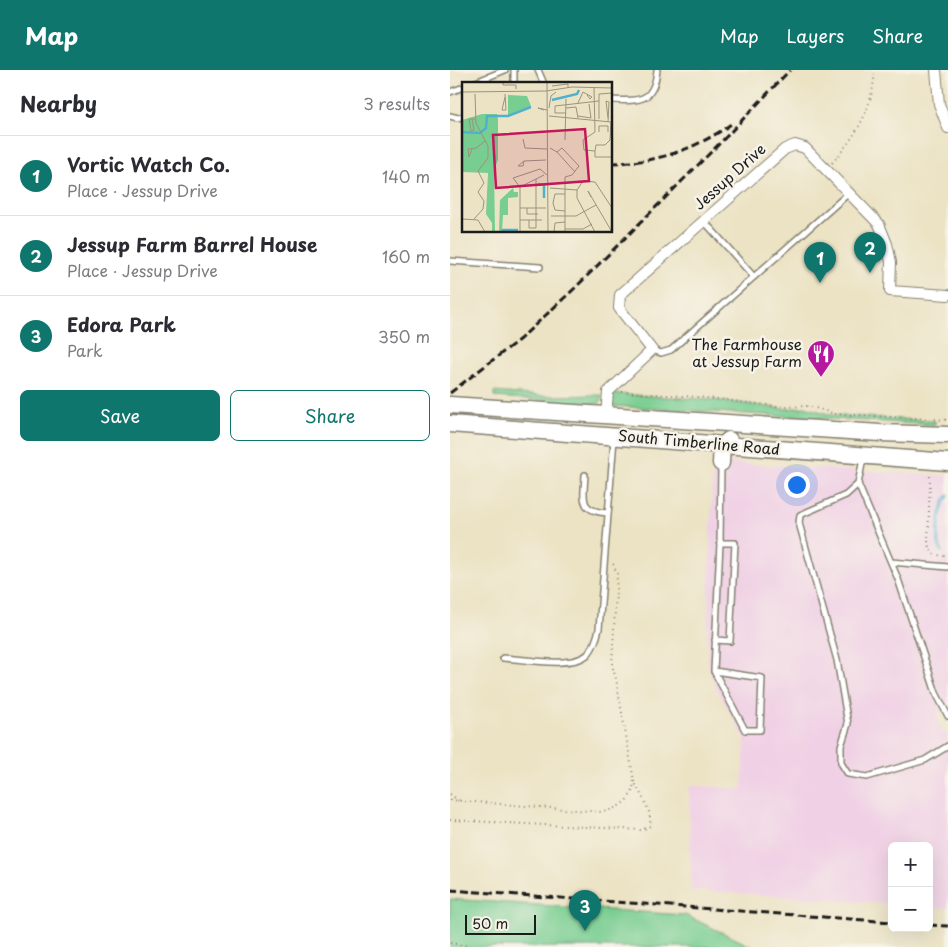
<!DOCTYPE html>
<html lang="en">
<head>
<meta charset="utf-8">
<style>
  :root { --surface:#fff; --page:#f2f2f3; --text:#2b2b33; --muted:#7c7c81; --line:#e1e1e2; --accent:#0f766e }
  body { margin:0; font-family:"Playpen Sans",sans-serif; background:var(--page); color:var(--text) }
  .controls { position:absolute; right:15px; bottom:15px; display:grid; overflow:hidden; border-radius:8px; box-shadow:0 5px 20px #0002 }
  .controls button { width:45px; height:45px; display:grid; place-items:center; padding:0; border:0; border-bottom:1px solid var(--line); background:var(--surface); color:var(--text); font:25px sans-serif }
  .scale { position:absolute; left:15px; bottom:12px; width:71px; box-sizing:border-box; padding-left:5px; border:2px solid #1c1c1c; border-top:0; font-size:14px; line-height:18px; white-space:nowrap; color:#1c1c1c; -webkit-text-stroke:4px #f7f3e8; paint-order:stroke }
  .you { position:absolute; left:346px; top:414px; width:18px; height:18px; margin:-12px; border:4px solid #fff; border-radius:50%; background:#1a73e8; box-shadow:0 0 0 8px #1a73e833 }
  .badge { display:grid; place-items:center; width:32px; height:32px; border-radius:50%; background:var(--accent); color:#fff; font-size:16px; font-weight:700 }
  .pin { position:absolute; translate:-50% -41px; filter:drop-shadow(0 1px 2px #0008) }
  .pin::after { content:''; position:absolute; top:26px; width:18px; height:15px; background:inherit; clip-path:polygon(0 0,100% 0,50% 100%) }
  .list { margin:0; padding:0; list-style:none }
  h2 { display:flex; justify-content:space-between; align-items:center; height:65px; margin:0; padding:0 20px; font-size:21px }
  h2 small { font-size:16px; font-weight:400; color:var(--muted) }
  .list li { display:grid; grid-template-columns:32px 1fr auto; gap:15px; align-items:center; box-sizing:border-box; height:80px; padding:0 20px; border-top:1px solid var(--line) }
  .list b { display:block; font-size:19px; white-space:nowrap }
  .list p { margin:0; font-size:16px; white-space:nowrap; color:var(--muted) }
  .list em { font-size:16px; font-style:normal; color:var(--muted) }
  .actions { display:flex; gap:10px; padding:15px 20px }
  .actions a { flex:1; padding:11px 0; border:1px solid var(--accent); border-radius:8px; text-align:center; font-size:18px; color:var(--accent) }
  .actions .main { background:var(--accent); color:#fff }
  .map { position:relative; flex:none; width:498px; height:877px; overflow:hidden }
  header { display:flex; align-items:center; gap:30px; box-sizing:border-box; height:70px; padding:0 25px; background:var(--accent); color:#fff }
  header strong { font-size:24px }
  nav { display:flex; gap:28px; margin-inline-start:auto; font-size:18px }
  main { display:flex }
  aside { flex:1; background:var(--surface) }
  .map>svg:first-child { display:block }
</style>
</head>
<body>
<header>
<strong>Map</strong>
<nav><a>Map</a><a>Layers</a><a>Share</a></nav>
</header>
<main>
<aside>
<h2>Nearby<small>3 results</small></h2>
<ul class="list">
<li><span class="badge">1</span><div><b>Vortic Watch Co.</b><p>Place · Jessup Drive</p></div><em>140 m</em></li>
<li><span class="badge">2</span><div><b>Jessup Farm Barrel House</b><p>Place · Jessup Drive</p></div><em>160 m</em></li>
<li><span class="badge">3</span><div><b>Edora Park</b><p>Park</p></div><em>350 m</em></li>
</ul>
<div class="actions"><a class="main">Save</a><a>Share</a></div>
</aside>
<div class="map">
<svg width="498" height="877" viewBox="0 0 498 877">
  <rect width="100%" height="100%" fill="#f7f3e8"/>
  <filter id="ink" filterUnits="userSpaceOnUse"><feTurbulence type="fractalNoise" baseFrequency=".02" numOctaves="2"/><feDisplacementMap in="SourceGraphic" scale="10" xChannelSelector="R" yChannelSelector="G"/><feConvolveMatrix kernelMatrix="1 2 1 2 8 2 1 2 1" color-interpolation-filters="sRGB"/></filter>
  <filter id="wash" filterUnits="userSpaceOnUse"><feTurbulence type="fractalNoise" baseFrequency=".0096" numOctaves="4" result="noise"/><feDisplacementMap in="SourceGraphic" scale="20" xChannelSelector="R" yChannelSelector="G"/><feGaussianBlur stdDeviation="1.12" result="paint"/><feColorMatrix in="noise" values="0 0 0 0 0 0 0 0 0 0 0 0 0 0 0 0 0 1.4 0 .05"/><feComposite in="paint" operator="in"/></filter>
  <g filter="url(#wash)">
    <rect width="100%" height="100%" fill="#ece3c4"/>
    <!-- built -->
    <path fill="#f0d0e5" d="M 263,392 L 498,406 L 498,642 L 486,640 L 492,662 L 498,662 L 498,838 L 479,836 L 479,776 L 442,776 L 442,834 L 241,820 L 239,715 L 292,719 L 295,668 L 267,620 L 261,605 L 258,592 L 257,569 Z"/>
    <!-- green -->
    <path fill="#78cd91" stroke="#4a7456" d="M 44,322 L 94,326 L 152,325 L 151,331 L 149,334 L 44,327 Z
      M 169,324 L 264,330 L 336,339 L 355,337 L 382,345 L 485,351 L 485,355 L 162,336 L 161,334 L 161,325 Z
      M 0,829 L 235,845 L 303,877 L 0,877 Z"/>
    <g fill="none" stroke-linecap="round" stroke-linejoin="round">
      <!-- stream -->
      <path stroke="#4fb1cd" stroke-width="3" d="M 492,481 C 484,471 490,436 498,426"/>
    </g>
  </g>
  <g filter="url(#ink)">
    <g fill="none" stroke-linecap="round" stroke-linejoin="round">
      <defs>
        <path id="lane" d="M 64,0 L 64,14
          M 88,0 L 94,14
          M 21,14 L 55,0
          M 0,22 L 14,17
          M 161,30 C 189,31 204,33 207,0
          M 0,46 L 8,48 L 14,46
          M 254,151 L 304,207
          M 0,191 L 90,197
          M 202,280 L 211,283 L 221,280 L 399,123
          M 413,389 L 408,414 L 396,425 L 350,445 L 349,453 L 387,590 L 398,654 L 391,676 L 391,693 L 398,704 L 417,707 L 475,690 L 498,676
          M 135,405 C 134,428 128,441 158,443
          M 408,414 L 448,509 L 486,623 L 498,646
          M 441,492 L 498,497
          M 265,570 L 280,571 L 285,473 L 270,473
          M 53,588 C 74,589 122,599 138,584 C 144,577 147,568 149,559 L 164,369
          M 264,601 L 312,608 L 310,660 L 295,660 L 264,601 L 270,473 L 271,396"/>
        <path id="street" d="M 486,0 L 489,34 L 498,58
          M 156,346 L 158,322 L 202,280 L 169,238 L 170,225 L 335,79 L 345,75 L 355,78 L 429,154 L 437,174 L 441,192 L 440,221 L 498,225"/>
        <path id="primary" d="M 0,335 L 430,363 L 498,365
          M 0,354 L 498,392
          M 271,393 L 272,376 L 279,370"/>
      </defs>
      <!-- lane casing -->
      <use href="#lane" stroke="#848070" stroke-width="8"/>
      <!-- street casing -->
      <use href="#street" stroke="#848070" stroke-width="12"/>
      <!-- primary casing -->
      <use href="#primary" stroke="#848070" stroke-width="19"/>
      <!-- path -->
      <path stroke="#848070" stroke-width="2" stroke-dasharray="1 4" stroke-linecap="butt" d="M 382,93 C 408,63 422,40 425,0
        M 172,322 L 248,327 L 334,337 L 359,336 L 385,344 L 498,350
        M 480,406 L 478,475 L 483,484 L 498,487
        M 0,724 L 9,731
        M 0,730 L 152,742 C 170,738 183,730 184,711 L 166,609 L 162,595 L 167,504 L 162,491
        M 0,750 L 192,760 L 200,756 C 202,739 192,728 185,713
        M 0,873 L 23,877"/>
      <!-- lane -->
      <use href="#lane" stroke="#fff" stroke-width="5"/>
      <!-- street -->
      <use href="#street" stroke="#fff" stroke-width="10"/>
      <!-- primary -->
      <use href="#primary" stroke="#fff" stroke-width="16"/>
      <!-- rail -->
      <path stroke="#1c1c1c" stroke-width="3" stroke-dasharray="8 4" stroke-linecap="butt" d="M 161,93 C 207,93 247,79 284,52
        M 0,323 L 70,269 L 125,218 L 273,70 L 340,0
        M 0,820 L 442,852
        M 479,855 L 498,856"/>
    </g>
  </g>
  <!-- icons -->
  <defs>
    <symbol id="restaurant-pin" viewBox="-11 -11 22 30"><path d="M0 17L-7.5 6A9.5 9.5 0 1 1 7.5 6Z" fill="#b5179e" stroke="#f7f3e8"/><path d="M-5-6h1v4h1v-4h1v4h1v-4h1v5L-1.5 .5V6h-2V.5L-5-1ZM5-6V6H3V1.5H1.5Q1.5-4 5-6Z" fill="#fff"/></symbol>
  </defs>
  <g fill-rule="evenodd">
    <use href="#restaurant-pin" x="355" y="268" width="32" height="43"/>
  </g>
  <g text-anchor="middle" stroke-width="5" stroke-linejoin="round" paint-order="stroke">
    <!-- street labels -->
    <g font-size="15" fill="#1c1c1c" stroke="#f7f3e8">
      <text transform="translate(280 107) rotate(-42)" y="5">Jessup Drive</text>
      <text transform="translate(249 373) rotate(5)" y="5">South Timberline Road</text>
    </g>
    <!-- poi labels -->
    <g font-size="15" fill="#1c1c1c" stroke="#f7f3e8" text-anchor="end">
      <text x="352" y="280">The Farmhouse<tspan x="352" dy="17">at Jessup Farm</tspan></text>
    </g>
  </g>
  <!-- overview -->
  <g transform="translate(12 12)">
    <rect width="150" height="150" fill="#ece3c4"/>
    <path d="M 46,13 L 65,14 L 69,24 L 46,34 ZM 20,32 L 35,32 L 36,37 L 36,78 L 32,88 L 33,150 L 30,150 L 30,141 L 24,132 L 26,91 L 0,90 L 0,38 ZM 51,106 L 52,110 L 56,110 L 56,115 L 46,116 L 46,133 L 41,133 L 40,149 L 37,150 L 38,118 Z" fill="#78cd91"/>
    <path fill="none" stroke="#4fb1cd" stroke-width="2.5" d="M 90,18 L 115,12 L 117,8M 0,50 L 18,51 L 24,46 L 25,34 L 46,34 L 69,25M 76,102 L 82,103 L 82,116M 40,148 L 56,148"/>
    <path fill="none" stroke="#999381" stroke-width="1" d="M 41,0 L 41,3 L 54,3 L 54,7M 85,0 L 86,150M 90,4 L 106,2 L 106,5M 132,6 L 133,50 L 121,58 L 122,68 L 133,69M 0,10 L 84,9 L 110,5 L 150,6M 43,15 L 40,28 L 44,28 L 43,12M 116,21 L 121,10 L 130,15 L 128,17 L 125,13M 87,26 L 89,14 L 94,10M 104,26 L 114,25 L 116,36M 82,28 L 76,26 L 85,28M 104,31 L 93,31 L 93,24 L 137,19M 87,34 L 149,40M 116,34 L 129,36 L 127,22M 10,37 L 12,48 L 9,49 L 7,37 L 13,37M 137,37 L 137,12 L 150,11M 146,40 L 147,20 L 144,19 L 146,36M 149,40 L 148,58 L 143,63 L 134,63 L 133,69 L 133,75 L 150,75M 137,50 L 137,44 L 146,44 L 146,50M 61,57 L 63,66 L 85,67M 103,58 L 104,17M 88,66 L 95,70 L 100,66 L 117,84 L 110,93 L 103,95 L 103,150M 10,67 L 7,75 L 6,67 L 14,66 L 23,59M 95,70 L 113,90M 62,79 L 61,84 L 56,84 L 62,79 L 84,78M 82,93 L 58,105 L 51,96 L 78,87 L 85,93M 58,105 L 58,150M 88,106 L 115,108M 115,108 L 121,99 L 133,100 L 150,126M 115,108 L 115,116 L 133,150M 129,115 L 126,109 L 150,150M 58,126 L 84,126M 65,126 L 65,132 L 76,132M 103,129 L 93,128 L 91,121 L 93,112 L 103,112M 89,134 L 114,134 L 134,123M 0,137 L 16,138 L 23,150M 12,137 L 21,127 L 22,119 L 16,110 L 22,101 L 16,89 L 26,76 L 26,64 L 14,41 L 13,12M 58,138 L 80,138M 67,138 L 67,146 L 74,146 L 74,97M 103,147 L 121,147 L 130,142M 92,150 L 93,141 L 103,140"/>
    <path fill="#c2185b" fill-opacity="0.15" stroke="#c2185b" stroke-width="2.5" d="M 123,47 L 127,99 L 34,106 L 31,53 Z"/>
    <rect width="150" height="150" fill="none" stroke="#1c1c1c" stroke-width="2.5"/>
  </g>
</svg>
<div class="controls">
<button>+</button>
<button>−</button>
</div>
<div class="scale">50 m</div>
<div class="you"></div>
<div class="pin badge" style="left:370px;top:213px">1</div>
<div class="pin badge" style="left:420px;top:203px">2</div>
<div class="pin badge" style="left:135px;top:861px">3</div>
</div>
</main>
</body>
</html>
